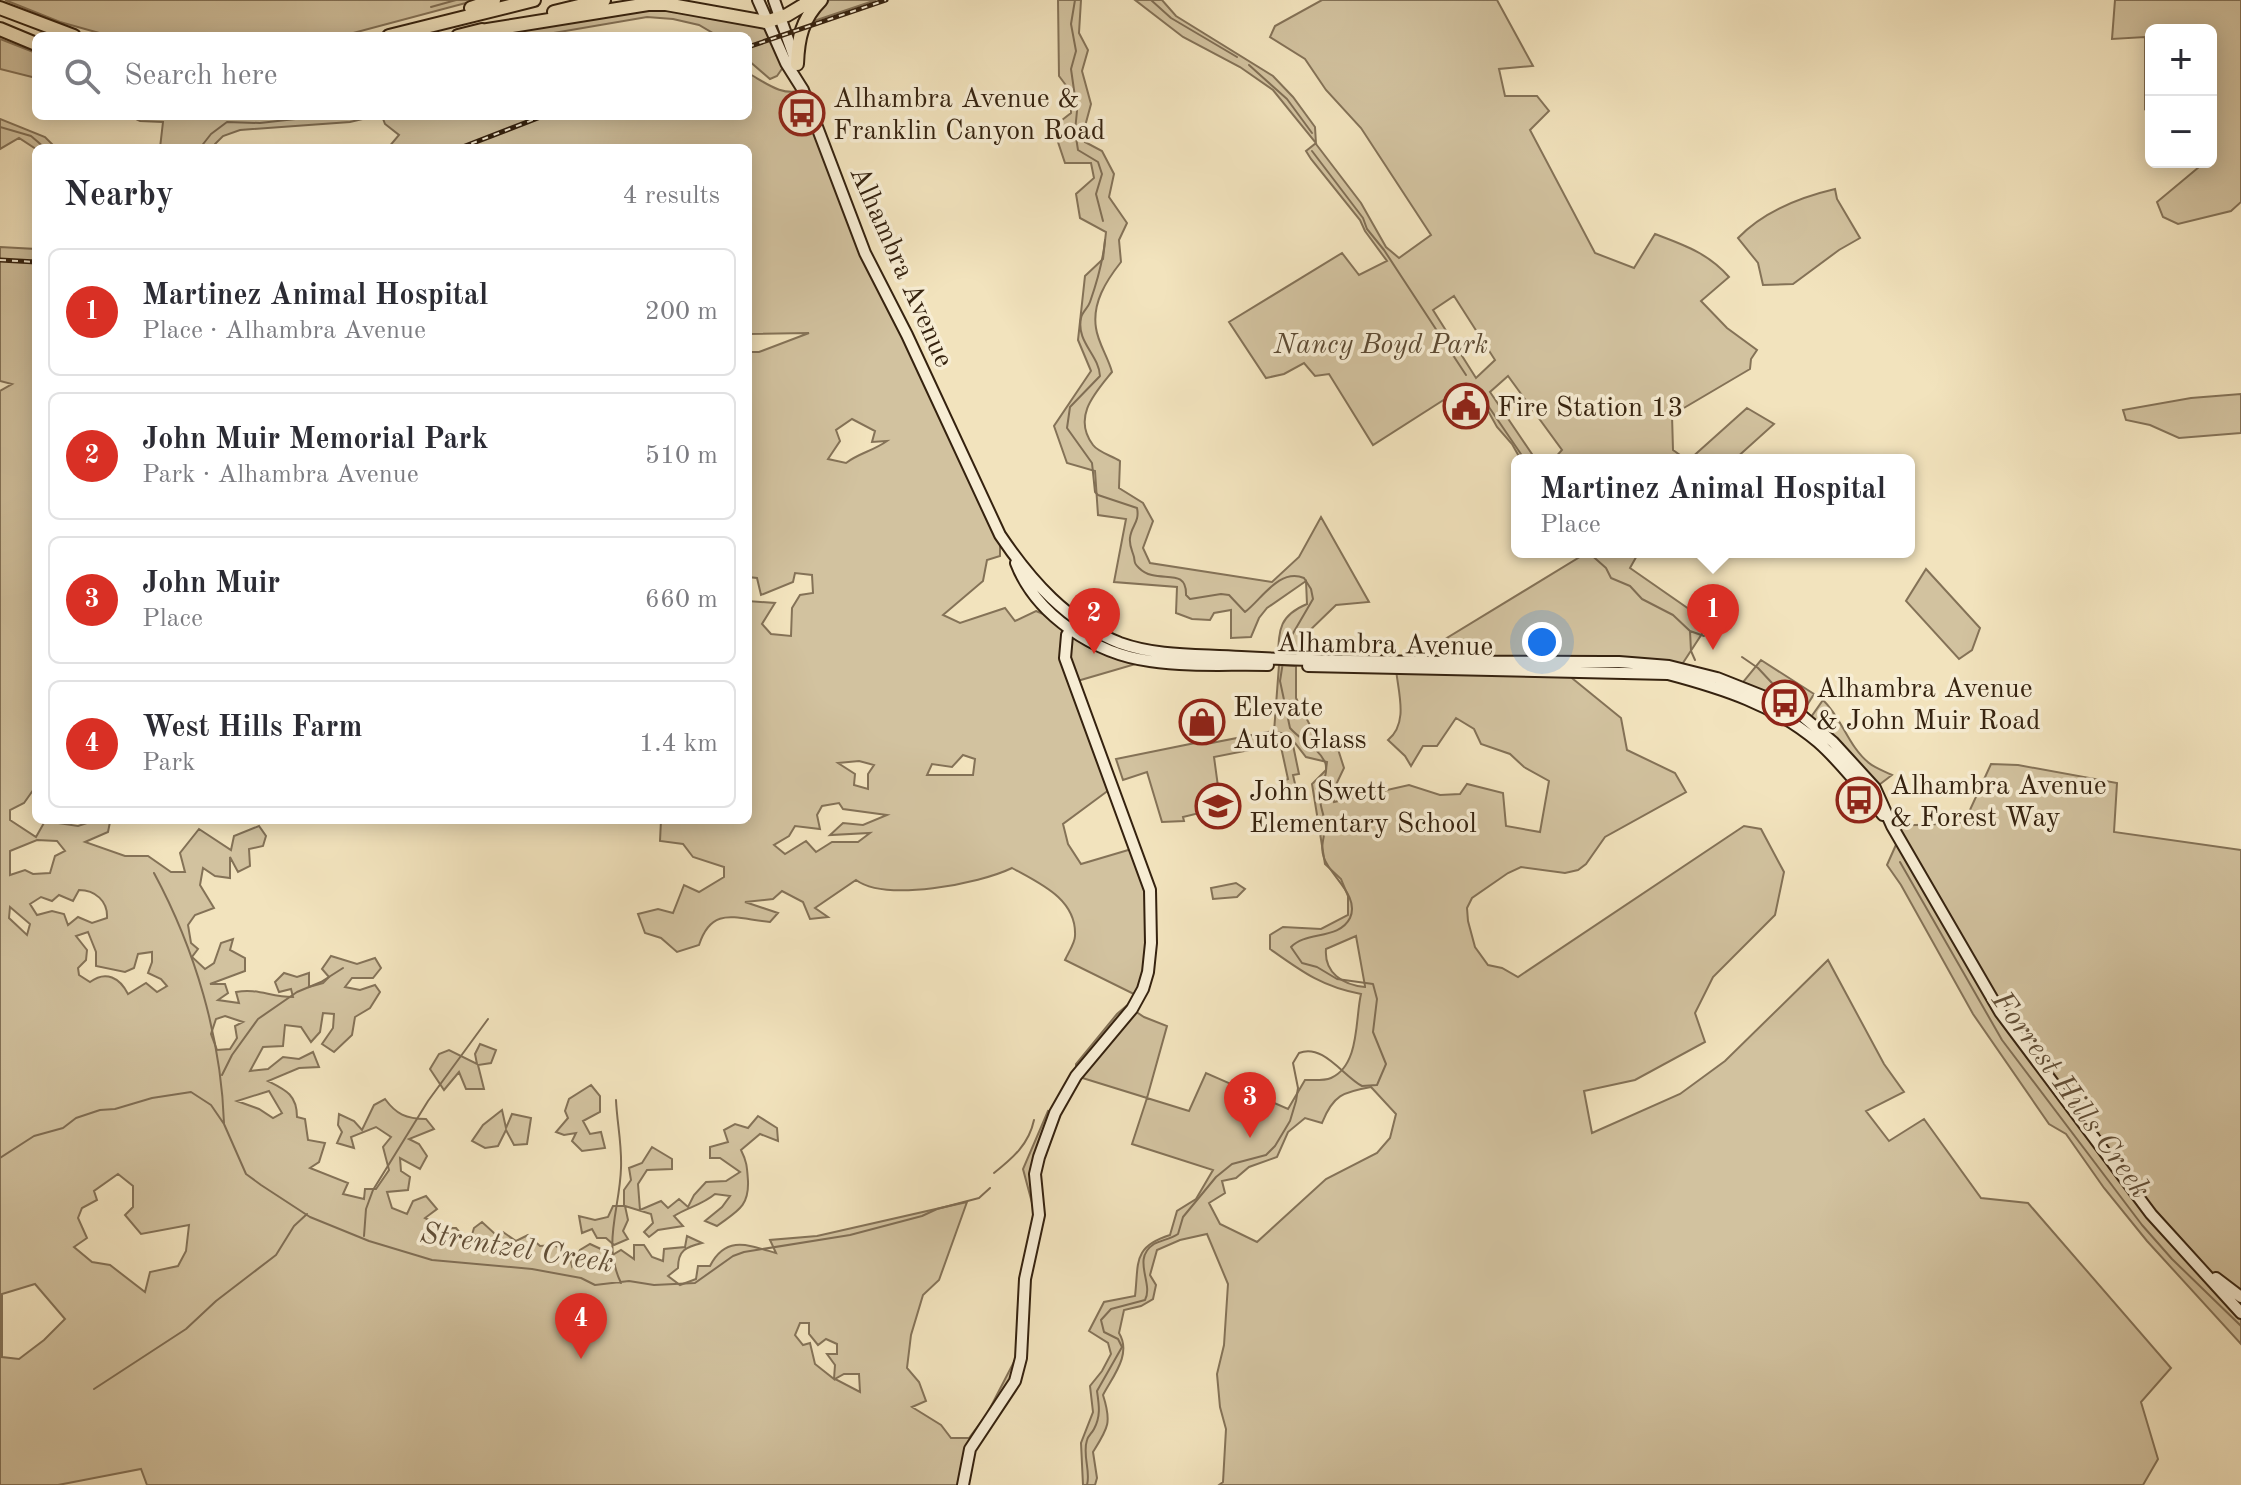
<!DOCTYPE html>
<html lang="en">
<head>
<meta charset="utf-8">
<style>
  :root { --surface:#fff; --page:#f7f7f7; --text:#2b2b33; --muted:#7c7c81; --line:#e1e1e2; --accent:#d93025 }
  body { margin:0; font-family:"Old Standard TT",serif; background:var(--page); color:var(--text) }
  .controls { position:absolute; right:24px; top:24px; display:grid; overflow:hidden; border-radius:12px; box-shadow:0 4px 20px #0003 }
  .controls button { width:72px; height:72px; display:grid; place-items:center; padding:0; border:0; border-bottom:2px solid var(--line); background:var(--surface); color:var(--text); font:40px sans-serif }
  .you { position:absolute; left:1542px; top:642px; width:28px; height:28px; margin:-20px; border:6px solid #fff; border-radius:50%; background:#1a73e8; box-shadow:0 0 0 12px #1a73e833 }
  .badge { display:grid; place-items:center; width:52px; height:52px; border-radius:50%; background:var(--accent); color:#fff; font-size:26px; font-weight:700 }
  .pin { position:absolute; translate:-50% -66px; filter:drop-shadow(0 2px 4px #0008) }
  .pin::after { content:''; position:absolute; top:42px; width:28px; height:24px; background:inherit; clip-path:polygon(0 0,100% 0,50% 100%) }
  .popup { position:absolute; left:1511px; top:454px; width:404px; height:104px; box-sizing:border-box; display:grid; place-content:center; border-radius:12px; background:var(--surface); filter:drop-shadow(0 2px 6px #0005); font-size:26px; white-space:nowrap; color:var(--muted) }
  .popup b { font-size:30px; color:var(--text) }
  .popup::after { content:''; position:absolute; left:50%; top:100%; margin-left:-16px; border:16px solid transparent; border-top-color:var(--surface) }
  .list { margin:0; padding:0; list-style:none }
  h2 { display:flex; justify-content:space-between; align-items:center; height:104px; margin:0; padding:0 32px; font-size:34px }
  h2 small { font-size:26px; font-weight:400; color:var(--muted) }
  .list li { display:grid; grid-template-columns:52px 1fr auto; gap:24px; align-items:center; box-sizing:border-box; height:128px; margin:0 16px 16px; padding:0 16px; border:2px solid var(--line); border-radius:12px }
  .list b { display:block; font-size:30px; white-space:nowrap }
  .list p { margin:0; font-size:26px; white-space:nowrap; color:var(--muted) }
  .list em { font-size:26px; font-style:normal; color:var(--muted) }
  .icon { flex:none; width:44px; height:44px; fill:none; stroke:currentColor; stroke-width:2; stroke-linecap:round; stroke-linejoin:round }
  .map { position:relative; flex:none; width:2241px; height:1485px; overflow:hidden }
  .search { position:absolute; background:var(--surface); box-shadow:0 4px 20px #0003; left:32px; top:32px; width:720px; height:88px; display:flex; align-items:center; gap:20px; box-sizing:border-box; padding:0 28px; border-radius:12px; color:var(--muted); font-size:30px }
  .panel { position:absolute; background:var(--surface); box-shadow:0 4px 20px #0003; left:32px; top:144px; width:720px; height:680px; border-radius:12px }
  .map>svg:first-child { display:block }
</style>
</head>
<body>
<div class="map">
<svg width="2241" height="1485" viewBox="0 0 2241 1485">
  <rect width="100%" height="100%" fill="#f2e3bd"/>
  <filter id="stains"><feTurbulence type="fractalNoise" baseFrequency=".0025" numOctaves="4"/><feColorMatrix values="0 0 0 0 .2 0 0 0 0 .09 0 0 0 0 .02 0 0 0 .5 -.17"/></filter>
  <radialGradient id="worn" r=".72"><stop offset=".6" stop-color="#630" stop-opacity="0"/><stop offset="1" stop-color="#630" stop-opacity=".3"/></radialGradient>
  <path fill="#d2c29f" stroke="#847257" stroke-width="2" fill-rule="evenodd" d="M5,0H477L342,36H110L60,22Z
    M829,0H876L811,22Z
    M1058,0H1081L1079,33L1088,50L1082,71L1091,104L1084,130L1085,142L1102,151L1114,174L1109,197L1127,223L1119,240L1121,262C1106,281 1092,303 1096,328C1098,343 1108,357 1112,372C1095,393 1072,417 1093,445C1098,452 1112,456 1120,461L1119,488L1143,503L1153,521L1143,548L1150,563L1272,582L1299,557L1321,517L1369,602L1336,605L1306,634L1297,659H1278C1279,631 1278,616 1307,604L1306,581L1267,608L1259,618L1251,637L1231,638V610L1214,613L1210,620L1192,619L1176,613L1177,587L1114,582L1126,519L1098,515L1095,471L1067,463L1054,426L1091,371L1078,340L1085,276L1103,259L1106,232L1080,218L1076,194L1094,178L1091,163H1065L1053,127L1071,113V92L1059,76Z
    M1135,0H1162L1176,16L1273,76L1293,97L1315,127L1316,144L1361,203L1386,247L1399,258L1431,235L1361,128L1326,90L1305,59L1270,37L1275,26L1322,0H1497L1533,66L1499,69L1505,96H1537L1549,111L1530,130L1595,253L1634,268L1655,234C1684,245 1708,253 1729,277L1701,301L1727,328L1757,350L1751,359L1750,369L1672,415L1673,450L1687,460H1553L1562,450L1508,376L1490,392L1536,460H1521L1512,444L1497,427L1487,409L1467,385L1373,445L1329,374L1315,376L1304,363L1284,374L1266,378L1229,322L1342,253L1359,275L1387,261L1365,231L1360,220L1311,159L1306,151L1316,143L1273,90L1240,67L1183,37ZM1454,296L1495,360L1476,378L1433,310Z
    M2115,0H2241V202L2231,211L2178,224L2163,217L2157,202L2205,162H2211V30H2151V107L2145,109V37L2112,39Z
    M648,4L766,22L786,63L777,76L770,79L748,60V36H718L699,25L673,19L647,17L536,36H496Z
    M0,39L36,53V78L0,69Z
    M748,73C766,83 782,97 803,90L864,253L907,335L1000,535V556L987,560L983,581L943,615L960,623L1005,608L1015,621L1036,611C1062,621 1084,638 1110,649C1121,654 1134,657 1146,661L1074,682L1113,787L1063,824L1068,844L1081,864L1135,848C1140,862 1147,876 1150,891C1158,928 1149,976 1132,1009L1144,1017L1167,1026L1147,1098L1189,1111L1206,1073L1288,1109L1305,1080C1313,1080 1324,1081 1331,1078C1360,1065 1355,1019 1361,994C1322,987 1301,971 1270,949V935L1283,927L1321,929L1348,915V896L1341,879L1325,864L1312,784L1326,770L1327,762L1306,757L1288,734L1274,732L1279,665L1296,666V698L1316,737L1337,746L1344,768L1332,793L1334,802L1409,785L1440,795L1460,794L1467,784L1503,793L1506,826L1540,832L1549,781L1524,767L1510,754L1481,744L1474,729L1456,718L1437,746H1423L1411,766L1405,756L1388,740C1409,723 1398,692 1396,669L1562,670L1621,718L1627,750L1675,773L1686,792L1605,837L1586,864L1578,870L1565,873L1521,867L1508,873L1472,898L1467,908L1468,921L1475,947L1488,965L1502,968L1518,977L1744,826L1761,829L1784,872L1775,915L1713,977L1695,1013L1705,1042L1635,1080L1584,1091L1592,1133L1680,1094L1725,1061L1828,960L1884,1064L1904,1092L1866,1111L1889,1141L1924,1119L1981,1198L2028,1203L2171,1368L2141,1402L2158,1459L2143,1485H1219L1223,1482L1226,1429L1220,1407L1217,1374L1224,1345L1228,1284L1207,1234L1180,1240L1157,1250L1150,1275L1156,1285L1153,1299L1141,1306L1124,1310L1119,1333C1132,1354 1113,1376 1103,1395C1112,1423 1108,1428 1093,1452L1097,1478L1095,1485H1083L1081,1443L1093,1412L1090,1386L1102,1371L1111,1354L1108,1343L1089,1331L1104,1302L1135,1296C1139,1263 1132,1247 1170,1235L1177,1211L1196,1199L1213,1170L1132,1144L1147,1098L1076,1076V1064L1117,1014L1138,996L1065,960C1068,953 1075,943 1075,936C1077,899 1039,883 1012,868C979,884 886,902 856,880L815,908L828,917L810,919L803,902L782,891L773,899L745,902L778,913L770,922C736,919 712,905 699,945L677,952L661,938L645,933L638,914L658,909L673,913L684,885L699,892L724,877V867L693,857L683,844L660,841L661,820H748V601L775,603L762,624L771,634L791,636L792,608L800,595L813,593L812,575L795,573L793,582L761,595L757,578L748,577V352H759L809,333L748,334V148H388L399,135L385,124L382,116H748ZM852,419L875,431L872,442L887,441C873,451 859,453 846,463L828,459L840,441L836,430ZM963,755L975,759L973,775H927L932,764L952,767ZM859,761L874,765L868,774V789L854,785L855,774L838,763ZM839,803L843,809L887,815L863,825L843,823L830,835L870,833L858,842H832L816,852L806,841L785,854L774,845L789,836L795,826L820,829L817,815L822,806ZM1356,936L1365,986V987C1343,985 1324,973 1326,949ZM1371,1087L1396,1114L1390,1138L1377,1153L1326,1179L1257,1242L1220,1224L1209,1203L1225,1193L1222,1181L1236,1178L1249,1167L1277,1157L1288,1132L1305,1118L1322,1123C1333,1095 1343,1092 1371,1087Z
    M130,116H375L350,122L240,130L223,136L215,144L216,148H160L163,122L140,121Z
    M0,119L45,137L56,148L36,149L19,138L0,149Z
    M1835,189L1837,199L1860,238L1839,250L1793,284L1763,285L1758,263L1738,238C1763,212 1801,197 1835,189Z
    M0,247L36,249V786L24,803L10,810V820L36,837L45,821L78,826L96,820H116L110,822L108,832L85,842L125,856H148L171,872H185L180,853L199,829L231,850L234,836L259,826L266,836L263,846L249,849L250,866L238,872L230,857V878L215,876L203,868L200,885L214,908L195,915L188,925L191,943L198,949L192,957L205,969L214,963L221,943L233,939L230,950L245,958V971L210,984H225L228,993L218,1000L239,1003L236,992C258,988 270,997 293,997L291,989L279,992L275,982L284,973L297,977L309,973V987L323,983L329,977L322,969L331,956L357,964L375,958L381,968L373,978H352L345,987L360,990L375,985L380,992L370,1008L355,1017L352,1035L334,1052L322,1044L333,1028L334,1014L323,1013L320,1032L311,1042L301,1027L285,1025L283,1046L263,1047L250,1071L268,1069L283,1057L299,1059L313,1052L319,1067L299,1068L268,1081C286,1090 297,1095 297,1117L305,1119L308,1140L325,1143L319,1162L310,1168L348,1183L343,1194L364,1199L365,1189H376L389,1170L383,1147L391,1137L376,1127L351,1137L354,1148L337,1143L342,1132L338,1125L339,1114L354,1121L362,1130L374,1105L385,1099C396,1114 406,1119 426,1119L434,1129L409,1139L419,1144L427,1156L420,1169L400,1158L401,1171L410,1177L408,1190L387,1192L392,1208L407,1214L413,1201L426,1196L437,1209L425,1218L444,1228H456L462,1235L470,1241L474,1228L482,1222L495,1234L503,1232L516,1241L528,1235L540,1246L554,1245L569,1254L572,1266L580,1250L590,1244L603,1250L604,1260L621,1250L634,1259V1245H644L652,1257L663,1261L664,1249L685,1247L687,1236L702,1243C686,1247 678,1250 678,1268L668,1276L680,1285L696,1279L698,1266H710C726,1235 748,1245 776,1253L770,1240L817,1236L967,1202L939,1280L923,1295L911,1335L907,1368L919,1382L926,1401L912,1407L941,1425L951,1438H969L987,1414L1016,1358L1018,1305L1035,1214L1023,1169L1048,1111L1055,1113L1035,1174L1039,1215L1025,1279L1021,1358L1015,1381L970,1449L963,1485H147L141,1469L58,1485H0V391L12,384L0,381ZM37,840L57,841L65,851L55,856L50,873L33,874L25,870L10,875V851ZM79,890C95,890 108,901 107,918L92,923L78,917L68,925L64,914L52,911L37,915L30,904L41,897L52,901L59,895L73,901ZM10,907L30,924L27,935L9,918ZM88,932L96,952V966L125,972L134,968L138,954L152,952V962L148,973L161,979L167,986L157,992L146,983L128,994C120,978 106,970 90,982L79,975L78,968L86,960L87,950L76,936ZM225,1016L243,1022L235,1026L237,1038L230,1049L217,1050L211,1034L216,1019ZM269,1091L282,1113L273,1118L259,1109L237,1101ZM118,1174L133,1186V1207L125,1215L141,1234L189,1225L186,1251L178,1266L150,1272L145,1292L110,1265L92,1262L74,1247L87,1238L78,1218L82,1208L97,1200L94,1191ZM35,1284L65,1319L44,1340L19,1359L2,1357V1294ZM800,1323H809V1334L818,1345L826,1339L837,1344V1354H827L835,1365L834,1379L815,1364L810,1343L803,1345L795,1335ZM844,1374H859L860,1392L835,1379Z
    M2241,394V433L2179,438L2150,425L2126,420L2123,410L2191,398Z
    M1747,408L1774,424L1734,460H1689Z
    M1588,552H1639L1630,568L1709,623L1679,669L1409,661Z
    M1926,569L1980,628L1972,650L1959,659L1906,601Z
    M1761,660L1814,694L1801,715L1739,687Z
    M1823,700C1842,718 1848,746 1869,763C1875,768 1884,771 1892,775L1875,788L1809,720Z
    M1268,732L1270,746L1214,757L1220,801L1216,809L1183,817L1184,821L1162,822L1147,772L1123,780L1116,759L1210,740L1211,743Z
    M1293,745L1299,774L1293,775L1298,797L1286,799L1282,781L1288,779L1281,747Z
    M1991,764L2018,765L2117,783L2114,832L2241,850V1297L2205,1270L2241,1313V1344L2147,1241L2104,1188L2066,1134L2049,1124L1973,1014L1901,885L1887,865L1899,838L1892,826L1964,823Z
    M1236,883L1245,889L1237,897L1213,899L1211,888Z
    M480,1044L496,1050L491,1063L478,1065L484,1089H466L459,1072L444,1090L430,1069L439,1054L449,1050L477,1064L475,1054Z
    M591,1085L600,1096V1112L583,1121L590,1134L601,1132L605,1148L582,1151L572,1141L576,1133L564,1135L556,1132L568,1118L565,1111L569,1099Z
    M502,1110L506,1128L512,1114L531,1118L527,1144L514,1145L506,1130L498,1146L485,1148L472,1141L483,1125Z
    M758,1116L777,1128L778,1141L760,1134L741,1150C747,1162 747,1167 748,1181C749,1207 737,1211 717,1226L705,1221L722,1207L730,1196L715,1194C702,1205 688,1207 674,1216L683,1226L658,1230L649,1237L644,1232L653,1223L651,1214L625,1206L628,1220L623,1231L628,1239L614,1245L606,1238H597L592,1229L582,1233L579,1216L595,1220L608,1217L613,1206H624V1190L631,1180L629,1168L642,1163L652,1147L672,1159V1169L647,1170L638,1184L640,1210L661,1201L668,1208L679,1199L688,1207L694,1195L706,1182L726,1181L740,1172L720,1158H710V1147L728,1142L724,1130L735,1124L748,1128Z"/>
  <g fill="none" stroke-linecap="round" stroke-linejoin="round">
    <path stroke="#806e54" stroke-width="2" d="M1075,0L1071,24L1076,51L1071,69L1077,111L1075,131L1078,150L1098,162L1102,174L1096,194L1103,221
      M1151,0L1171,18L1237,57
      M431,7L456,0
      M1249,65L1287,99L1312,133
      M0,127L31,136L45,148
      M200,148L211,134L227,122L260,123L322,116
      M1312,151L1363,218L1367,229L1384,250L1466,375
      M1105,240C1103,261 1097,282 1090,302C1088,308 1082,312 1081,318C1076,342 1099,355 1100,376L1070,407L1067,428L1092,463L1095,492L1098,495L1137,508C1140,522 1131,526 1130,538C1129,545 1132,550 1134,557C1135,563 1134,563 1139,568C1157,586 1187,565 1186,595L1190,599L1221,594L1229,595L1245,612C1262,599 1279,568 1304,578L1311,589L1313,599L1292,635L1285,656
      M1476,388L1525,460
      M1588,552L1606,568L1611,578L1630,586L1642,599L1673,615L1690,631L1704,636
      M1690,631L1691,651L1695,660
      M1742,657L1758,668L1772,683L1801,700
      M1822,714L1832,724
      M1900,862L2002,1040L2142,1225L2172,1259L2241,1326
      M154,873C195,949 221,1037 224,1123
      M222,1075L232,1055L258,1019L297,992L321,982L343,968
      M616,1100C617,1123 622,1144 621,1168C620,1208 602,1244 621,1283
      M0,1158L34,1136L63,1128L76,1118L100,1110L115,1109L152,1098L191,1092L211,1105L224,1124L246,1174L261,1185L310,1217L369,1241L432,1260L532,1269L581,1278L595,1285L629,1281L654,1285L695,1283L733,1256L744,1252L850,1235L922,1216L937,1209L979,1198L990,1188
      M994,1173C1013,1158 1029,1144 1034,1120
      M364,1236L366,1209L373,1190L428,1101L488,1019
      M94,1389L186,1329L216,1301L276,1255L294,1226L307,1214
      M1087,1485C1091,1471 1082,1455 1087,1440C1088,1436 1092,1433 1094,1429C1101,1416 1099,1405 1097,1391L1122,1347L1118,1339L1104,1332L1101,1320L1111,1309L1145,1300C1154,1283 1131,1259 1154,1244C1161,1240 1171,1239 1178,1234L1183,1217L1216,1177L1232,1164L1266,1155L1275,1146L1290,1121L1296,1101L1298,1088L1293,1063L1299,1053C1323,1043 1343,1076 1362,1086L1377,1085L1386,1064L1373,1032L1377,999L1373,984L1337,979L1317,967L1302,963L1291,947C1306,931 1339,940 1350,918C1360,896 1331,877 1324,858C1320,847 1324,839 1325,828C1326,818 1320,809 1320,798C1321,787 1329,772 1325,762C1317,746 1300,740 1290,728L1280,681L1283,662"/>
    <g stroke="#35220f" stroke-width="14">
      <path id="secondary" d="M758,0L786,63L803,90L865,253L907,335L1000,535C1031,581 1067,622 1120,643C1159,657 1200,654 1241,657C1366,664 1493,661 1619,662L1669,666L1717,678L1770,699L1801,715L1833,742L1875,788L1892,826L2000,1012L2151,1214L2241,1313
        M774,0L796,62
        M1016,563C1036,615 1095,654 1150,661C1189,667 1229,664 1268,665
        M1308,666L1668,674C1721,688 1775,705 1818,742C1842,763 1862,790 1883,815
        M2216,1278L2241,1297
        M963,1485L970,1449L1015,1381L1021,1358L1025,1279L1039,1215L1035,1174L1039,1157L1055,1113L1076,1076L1132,1009L1143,989L1148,972L1151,943L1150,890L1065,658L1067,635L1073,626"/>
    </g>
    <g stroke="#35220f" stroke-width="16">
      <path id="highway" d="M0,8L74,36
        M471,8L494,0
        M554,12L604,0
        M0,29L36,44
        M475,32L648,4H666L766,22L787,15L812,0
        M389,36L534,0
        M458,36L482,30
        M797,64C798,38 802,19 821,0"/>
    </g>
    <use href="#secondary" stroke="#f7edd4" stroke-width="10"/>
    <use href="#highway" stroke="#f2e3bd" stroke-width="12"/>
    <g stroke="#35220f" stroke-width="5">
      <path id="rail" d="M748,47L886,0
        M460,148L543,116
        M0,260L36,262"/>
    </g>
    <use href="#rail" stroke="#f7edd4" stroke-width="2" stroke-dasharray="6" stroke-linecap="butt"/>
  </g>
  <defs>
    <g id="bus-ring" transform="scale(2.3)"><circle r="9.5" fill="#f7edd4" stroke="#8f2418" stroke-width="1.5"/><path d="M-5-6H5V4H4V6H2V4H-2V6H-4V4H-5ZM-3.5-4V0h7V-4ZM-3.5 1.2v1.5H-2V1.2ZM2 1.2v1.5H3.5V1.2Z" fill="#8f2418"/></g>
    <g id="civic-ring" transform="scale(2.3)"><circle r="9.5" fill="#f7edd4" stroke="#8f2418" stroke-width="1.5"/><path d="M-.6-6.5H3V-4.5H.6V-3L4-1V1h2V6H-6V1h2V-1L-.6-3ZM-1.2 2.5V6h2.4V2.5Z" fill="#8f2418"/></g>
    <g id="shop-ring" transform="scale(2.3)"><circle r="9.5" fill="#f7edd4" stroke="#8f2418" stroke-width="1.5"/><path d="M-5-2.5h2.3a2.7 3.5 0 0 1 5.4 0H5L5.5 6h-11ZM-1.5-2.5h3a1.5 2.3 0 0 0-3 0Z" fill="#8f2418"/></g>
    <g id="school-ring" transform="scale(2.3)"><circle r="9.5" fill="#f7edd4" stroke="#8f2418" stroke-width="1.5"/><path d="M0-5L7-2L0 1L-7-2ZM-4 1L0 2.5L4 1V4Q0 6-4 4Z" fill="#8f2418"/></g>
  </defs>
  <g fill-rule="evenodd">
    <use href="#bus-ring" x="802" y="113"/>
    <use href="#civic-ring" x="1466" y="406"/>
    <use href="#bus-ring" x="1785" y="703"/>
    <use href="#shop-ring" x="1202" y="722"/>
    <use href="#bus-ring" x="1859" y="800"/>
    <use href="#school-ring" x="1218" y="806"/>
  </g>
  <g text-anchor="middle" stroke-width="7" stroke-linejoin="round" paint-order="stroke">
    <g font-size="28" fill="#35220f" stroke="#f7edd4" text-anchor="start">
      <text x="833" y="107">Alhambra Avenue &amp;<tspan x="833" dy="32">Franklin Canyon Road</tspan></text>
      <text x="1497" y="416">Fire Station 13</text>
      <text x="1816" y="697">Alhambra Avenue<tspan x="1816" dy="32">&amp; John Muir Road</tspan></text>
      <text x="1233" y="716">Elevate<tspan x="1233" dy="32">Auto Glass</tspan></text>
      <text x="1890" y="794">Alhambra Avenue<tspan x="1890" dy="32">&amp; Forest Way</tspan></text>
      <text x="1249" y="800">John Swett<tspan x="1249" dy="32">Elementary School</tspan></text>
    </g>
    <g font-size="28" fill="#35220f" stroke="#f7edd4">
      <text transform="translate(903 266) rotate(66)" y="10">Alhambra Avenue</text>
      <text transform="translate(1385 643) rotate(1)" y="10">Alhambra Avenue</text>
    </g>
    <g font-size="28" font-style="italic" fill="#5c4a33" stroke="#f7edd4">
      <text x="1381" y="353">Nancy Boyd Park</text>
    </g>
    <g font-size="30" font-style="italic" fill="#614e37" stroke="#f7edd4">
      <text transform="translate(2072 1094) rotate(54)" y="10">Forrest Hills Creek</text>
      <text transform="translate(517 1247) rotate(9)" y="10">Strentzel Creek</text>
    </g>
  </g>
  <rect width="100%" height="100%" filter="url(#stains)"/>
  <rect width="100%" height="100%" fill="url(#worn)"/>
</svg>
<div class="controls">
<button>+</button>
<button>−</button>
</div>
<div class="you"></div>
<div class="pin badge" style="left:1713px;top:650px">1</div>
<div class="popup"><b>Martinez Animal Hospital</b>Place</div>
<div class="pin badge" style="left:1094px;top:654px">2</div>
<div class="pin badge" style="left:1250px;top:1138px">3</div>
<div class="pin badge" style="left:581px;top:1359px">4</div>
<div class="search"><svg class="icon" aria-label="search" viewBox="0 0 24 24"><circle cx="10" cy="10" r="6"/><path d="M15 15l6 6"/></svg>Search here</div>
<section class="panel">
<h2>Nearby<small>4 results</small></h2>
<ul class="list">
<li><span class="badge">1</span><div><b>Martinez Animal Hospital</b><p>Place · Alhambra Avenue</p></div><em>200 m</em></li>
<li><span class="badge">2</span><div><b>John Muir Memorial Park</b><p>Park · Alhambra Avenue</p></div><em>510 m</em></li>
<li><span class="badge">3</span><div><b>John Muir</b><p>Place</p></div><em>660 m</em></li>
<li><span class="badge">4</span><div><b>West Hills Farm</b><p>Park</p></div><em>1.4 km</em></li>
</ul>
</section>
</div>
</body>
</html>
